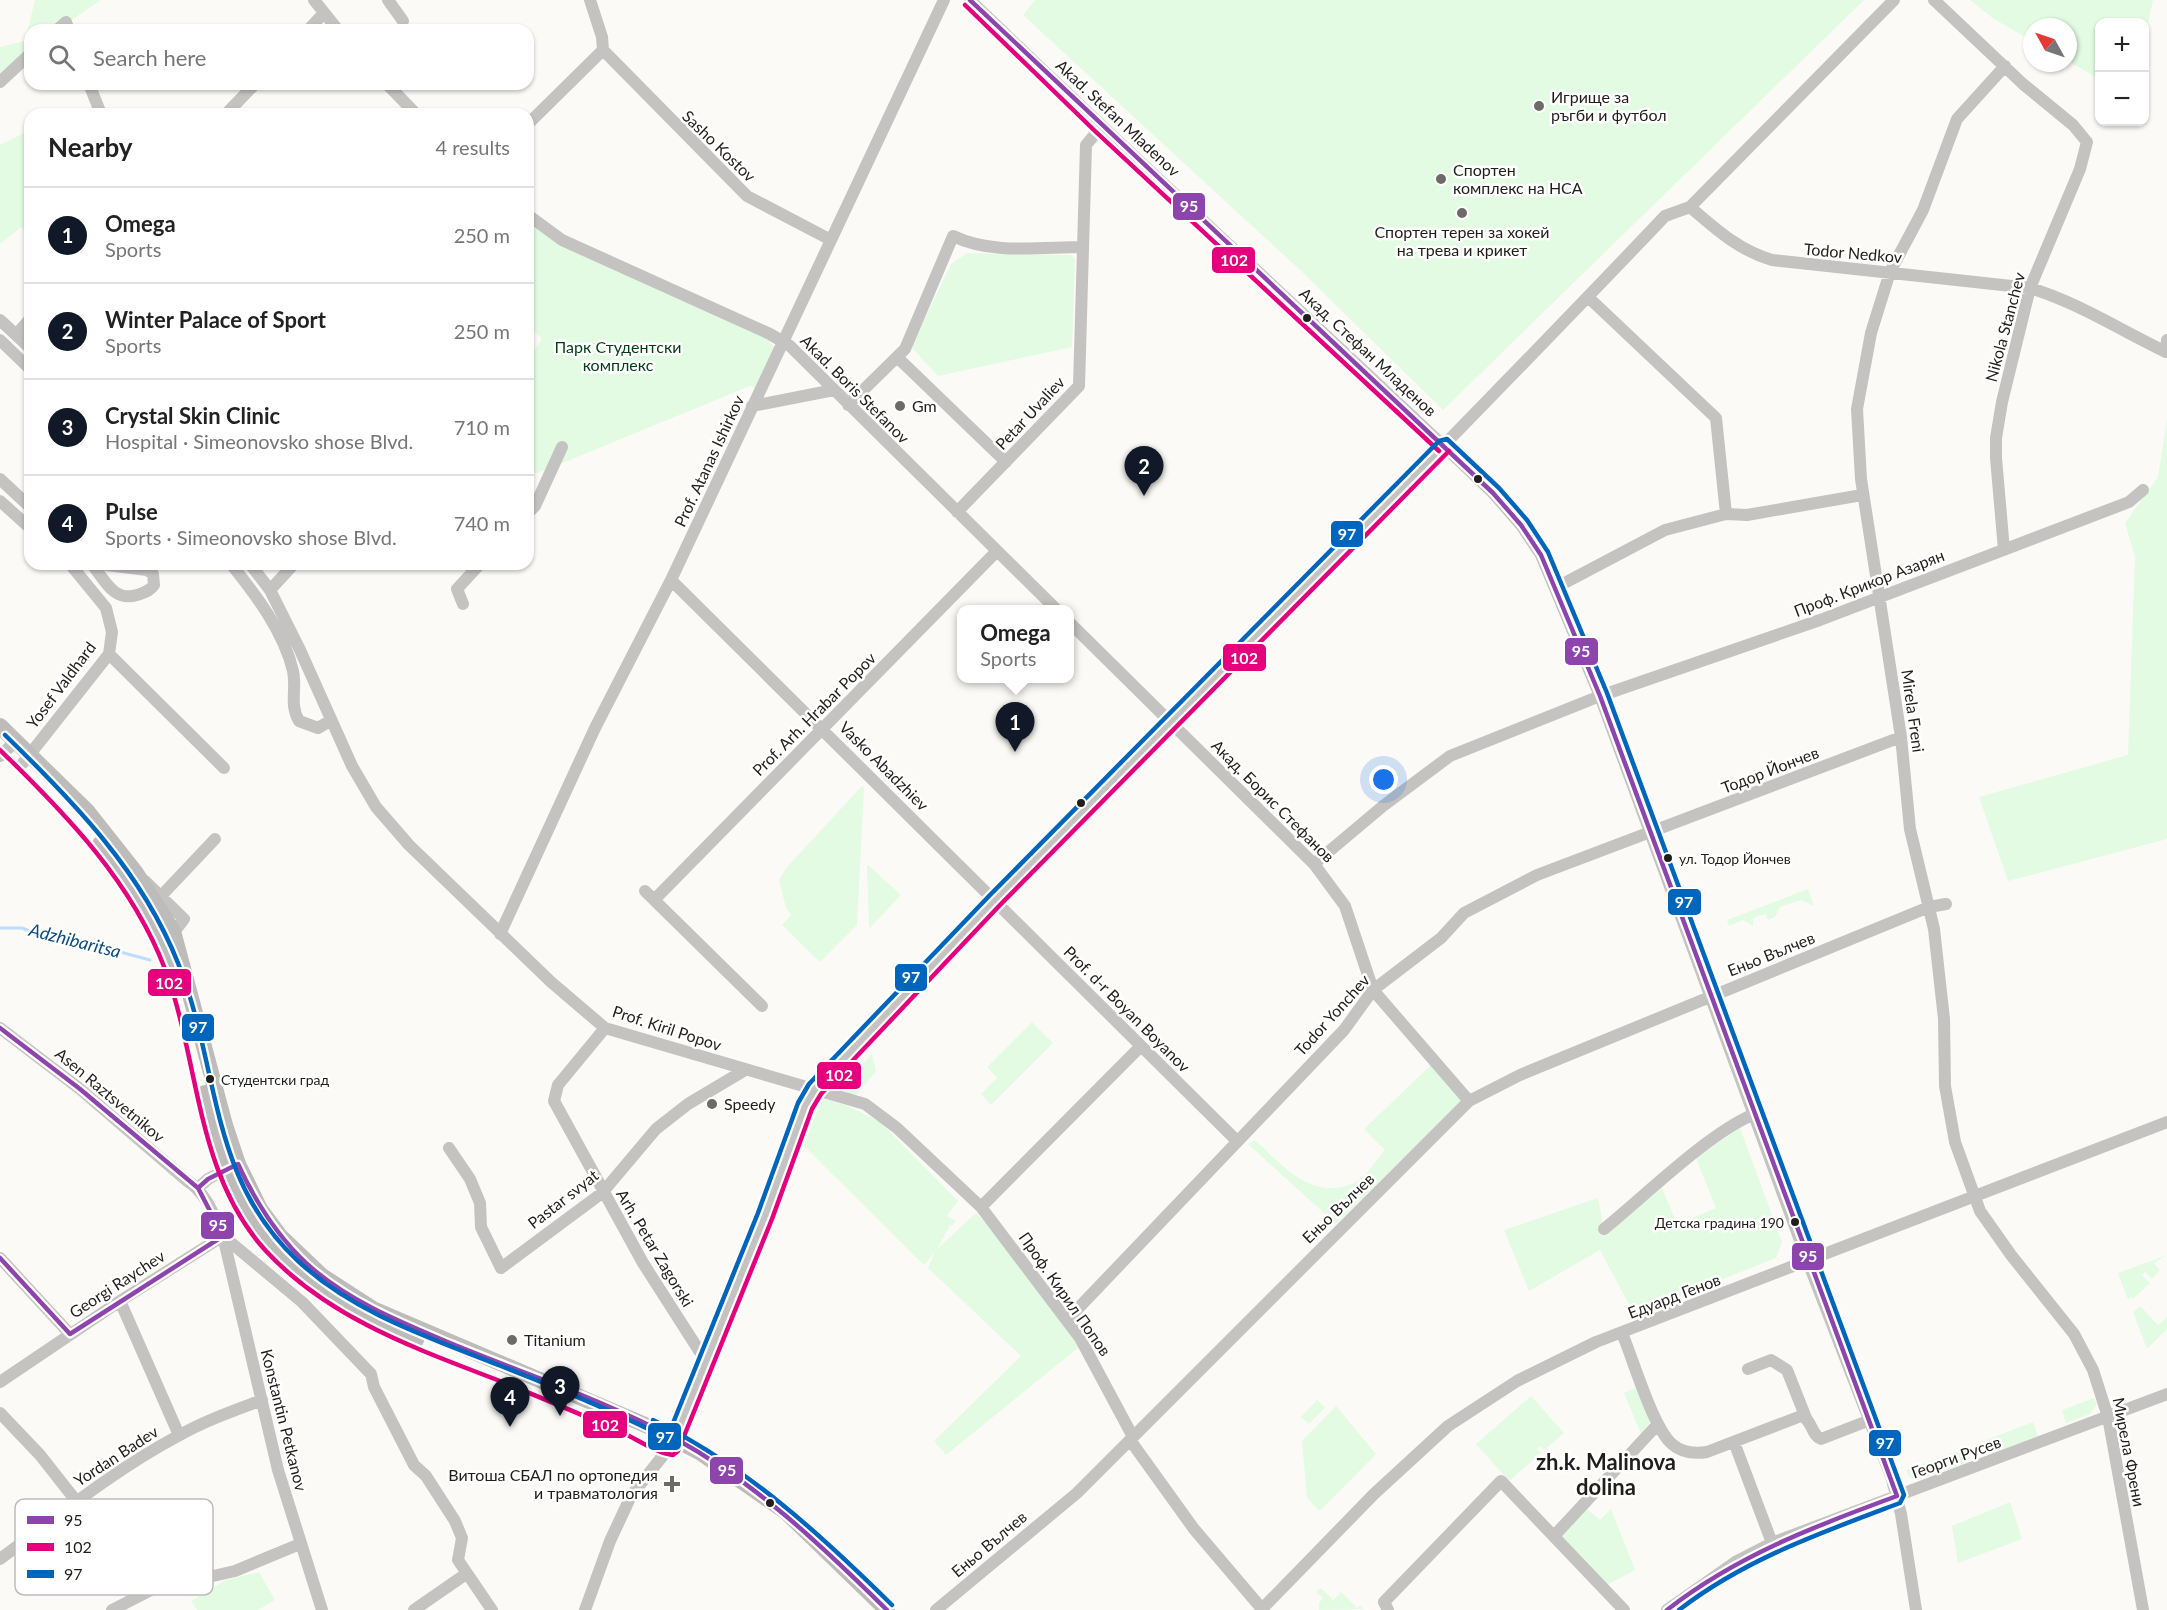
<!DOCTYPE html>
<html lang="en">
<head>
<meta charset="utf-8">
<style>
  :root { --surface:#fff; --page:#f2f2f2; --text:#222; --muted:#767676; --line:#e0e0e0; --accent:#111827 }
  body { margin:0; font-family:Lato,sans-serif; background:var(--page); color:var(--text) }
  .controls { position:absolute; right:18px; top:18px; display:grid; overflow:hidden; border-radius:12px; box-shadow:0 2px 4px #0004 }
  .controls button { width:54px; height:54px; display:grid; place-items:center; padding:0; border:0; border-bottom:2px solid var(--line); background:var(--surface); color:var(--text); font:30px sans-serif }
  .compass { position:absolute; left:2023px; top:18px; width:54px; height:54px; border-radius:50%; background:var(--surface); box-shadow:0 2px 4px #0004; rotate:310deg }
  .you { position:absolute; left:1384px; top:780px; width:21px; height:21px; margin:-15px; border:4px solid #fff; border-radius:50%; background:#1a73e8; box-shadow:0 0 0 9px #1a73e833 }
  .badge { display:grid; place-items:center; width:39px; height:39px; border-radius:50%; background:var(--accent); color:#fff; font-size:20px; font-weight:700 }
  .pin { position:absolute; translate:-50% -50px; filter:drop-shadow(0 2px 3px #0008) }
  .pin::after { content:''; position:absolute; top:32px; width:21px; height:18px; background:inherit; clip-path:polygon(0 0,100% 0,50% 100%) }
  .popup { position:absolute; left:957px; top:605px; width:117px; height:78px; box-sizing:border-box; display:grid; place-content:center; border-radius:12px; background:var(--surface); filter:drop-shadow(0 2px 4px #0005); font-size:20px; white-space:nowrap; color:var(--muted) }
  .popup b { font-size:22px; color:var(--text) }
  .popup::after { content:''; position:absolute; left:50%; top:100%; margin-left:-12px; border:12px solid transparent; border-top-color:var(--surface) }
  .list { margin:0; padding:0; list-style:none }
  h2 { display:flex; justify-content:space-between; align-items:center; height:78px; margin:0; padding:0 24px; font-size:26px }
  h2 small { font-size:20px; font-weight:400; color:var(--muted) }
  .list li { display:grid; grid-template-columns:39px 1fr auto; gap:18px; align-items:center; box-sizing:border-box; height:96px; padding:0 24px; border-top:2px solid var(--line) }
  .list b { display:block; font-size:22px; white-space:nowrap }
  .list p { margin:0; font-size:20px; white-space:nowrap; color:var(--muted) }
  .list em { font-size:20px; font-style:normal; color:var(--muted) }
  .icon { flex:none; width:33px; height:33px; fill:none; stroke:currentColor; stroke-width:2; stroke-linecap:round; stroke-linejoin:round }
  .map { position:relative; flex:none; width:2167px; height:1610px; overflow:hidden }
  .search { position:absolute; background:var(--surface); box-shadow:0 2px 4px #0004; left:24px; top:24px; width:510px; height:66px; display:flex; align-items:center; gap:15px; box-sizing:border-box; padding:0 21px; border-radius:18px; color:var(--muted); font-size:22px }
  .panel { position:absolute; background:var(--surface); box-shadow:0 2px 4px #0004; left:24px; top:108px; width:510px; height:462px; border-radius:18px }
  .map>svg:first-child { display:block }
</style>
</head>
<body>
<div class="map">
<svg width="2167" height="1610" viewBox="0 0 2167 1610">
  <rect width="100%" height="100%" fill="#fcfaf6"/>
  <path fill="#e2fbe2" d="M35,0H101L57,30H30V54L0,82V47L25,41Z
    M1035,0H1864L1443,410L1299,269L1023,15Z
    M1970,0H2153L2145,37L2144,22H2100L2099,79L2068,61V27H2032V41L1994,19Z
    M30,130V236L21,227L0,244V145Z
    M528,221L768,339L775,349L761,389L750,386L538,473H528V409L531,406L528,399V360L542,339L528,326Z
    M967,253L1071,255L1075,260L1072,347L938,376L911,347L951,264Z
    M2167,420V839L2008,881L1979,797L2128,755L2135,557L2125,523L2158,477Z
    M862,786L864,788L857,925L820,962L782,925L791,915L786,908L779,880L787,867Z
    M867,864L901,895L869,929Z
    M1808,889L1814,906L1801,900L1780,907L1775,917L1768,920L1766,914L1753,918V926L1743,920L1729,926L1727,920Z
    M1032,1022L1053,1043L991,1105L981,1094L997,1078L987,1067Z
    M872,1054L876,1071L857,1095L847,1093L839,1086L857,1064L860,1066Z
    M1432,1064L1462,1100L1336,1224L1248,1144L1255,1140C1283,1166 1313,1203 1356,1182C1367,1176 1376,1160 1385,1150L1364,1129Z
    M823,1098L848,1106L880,1122L958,1201L947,1216L956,1221L953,1225H950L937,1249L976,1213L1078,1320L1079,1347L946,1455L934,1441L1021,1356L928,1268L935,1252L924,1265L803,1145Z
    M1740,1128L1782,1242L1776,1258L1634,1314L1600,1250L1529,1291L1504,1230L1598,1198L1604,1229L1613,1227L1662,1188L1677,1224L1716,1208L1696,1158Z
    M2167,1255L2154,1263L2160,1270L2152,1279L2145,1272L2142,1275L2150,1283L2133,1299L2131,1297L2128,1300L2118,1273Z
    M2140,1306L2158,1325L2167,1317V1329L2147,1349L2133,1312Z
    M1639,1386C1648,1407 1659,1417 1641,1434L1624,1393Z
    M1531,1396L1564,1433L1544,1450L1540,1446L1537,1449L1541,1453L1509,1481L1476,1444Z
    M2094,1398L2097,1404L2090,1414L2066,1423L2062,1410Z
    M1317,1400L1325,1408L1309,1424L1301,1417Z
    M1336,1406L1376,1454L1320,1511L1307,1498L1302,1441Z
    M2033,1422L2038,1436L1991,1454L1986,1440Z
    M1960,1450L1964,1464L1917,1480L1909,1476L1906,1470Z
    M2010,1502L2022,1539L1958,1563L1952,1526Z
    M1586,1508L1600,1520L1611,1509L1635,1570L1607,1585L1560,1536Z
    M259,1572L275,1600L258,1610H197L191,1601L226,1580Z
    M1321,1588L1333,1600L1341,1592L1357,1608L1360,1605L1364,1609L1319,1610V1603L1323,1598L1316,1592Z"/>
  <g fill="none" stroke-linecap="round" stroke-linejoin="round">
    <path stroke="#bedcfc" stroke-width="3" d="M0,928H22L50,939L83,942L150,960"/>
    <path stroke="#c5c3c1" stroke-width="12" d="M314,0L338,30
      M388,0L403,21
      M970,0C1142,167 1320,327 1493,493L1521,525L1541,555L1600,696L1808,1262L1891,1476L1901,1514L1916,1610
      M1934,0L2023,84L2073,125L2087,142L2080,169L2030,288L2002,402L1996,438V458L2004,550
      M57,30L66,22L69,30
      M308,30L323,14
      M603,50L747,196L831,240
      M2005,66L1957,119L1923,210L1890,272L1871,333L1857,409L1861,479L1901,737L1910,829L1934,929L1944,1019L1945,1086L1955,1142L1980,1211L2011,1255L2074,1334L2093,1370L2108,1417L2143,1610
      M0,82L30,54
      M89,84L101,114
      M387,84L416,114
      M226,114L255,84
      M528,124L603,50L602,37L590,0
      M1690,207C1716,229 1738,250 1772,260L2030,288C2079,303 2120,330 2166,352L2167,340
      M528,215L562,240L770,334L790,346L1057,610
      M1588,297L1716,418L1726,514
      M0,320L30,348
      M16,335L30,319
      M0,340L30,369
      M898,358L1006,462
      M848,405L905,349L953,236C992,255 1041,247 1083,247
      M752,406L834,390
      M0,479L30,507
      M0,501L30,528
      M957,512L1079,386L1086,145L1101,127
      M528,513L535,506L562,447
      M92,564C105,581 114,602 137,595C145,592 150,591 154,585L153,574L147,570L107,565
      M231,564C256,595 284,632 293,671C297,689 289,704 299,721L318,728L330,721
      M250,564L270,590L300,650L352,766L376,807L409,845L551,982L605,1028L865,1104L897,1128L981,1207L1080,1338L1133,1437
      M671,580L1236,1140
      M1555,588L1665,530L1726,514L1747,515L1862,495
      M270,590L294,564
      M463,604L457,589L480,564
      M1069,622L1314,864L1345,906L1373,990L1469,1101
      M109,654L224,768
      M0,756L16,741
      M23,763L109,654L112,632L106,608L70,564
      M1314,864L1383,806L1450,756L1600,696L1820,620L2129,502L2143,490
      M145,881L184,919L178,927L166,933
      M645,891L762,1006
      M162,895L215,839
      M654,900L997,551
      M500,934L595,728L671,580L944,0
      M0,1028L80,1089L186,1180C206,1192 214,1215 223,1236L278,1470L322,1610
      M605,1028L558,1085L554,1101L643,1263L707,1363
      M449,1148L470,1179L480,1203L481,1227L501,1268L602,1193L656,1129L688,1104L745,1070
      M198,1188L208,1179L233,1166
      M981,1207L1141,1046
      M1604,1229C1646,1195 1706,1135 1754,1114
      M223,1236L302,1302L371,1374L374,1387L414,1465L426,1476L455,1521L462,1538L458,1560L492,1610
      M0,1258L70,1334
      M120,1301L179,1435
      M1067,1320L1344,1030L1373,990L1441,938L1464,913L1537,875L1901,737
      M1622,1333C1633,1359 1653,1428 1672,1444C1682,1453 1694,1454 1707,1452L1801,1416C1812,1419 1811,1435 1821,1439L1870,1420
      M1748,1369L1771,1360L1787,1370L1806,1418
      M0,1382L120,1301L223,1236
      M0,1413L40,1455L77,1502L126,1551L151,1590
      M1130,1440L1194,1529L1262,1609
      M1734,1442L1772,1543
      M1554,1536L1658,1424
      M0,1559C58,1516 114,1470 178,1436C204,1421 233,1411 262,1400
      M112,1610L151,1590L235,1571L300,1544
      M414,1610L466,1574
      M585,1610L610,1541L631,1496L676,1439L765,1216L805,1106L815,1089C1095,796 1385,511 1665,216L1690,207L1894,0
      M936,1610L1077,1493L1469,1101L1520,1075L1929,907L1946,904
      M1261,1610L1374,1494L1448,1426L1517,1381L1596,1342L2167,1122
      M1388,1610L1384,1602L1501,1481L1624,1610
      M1667,1610L1737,1561L1772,1543L2167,1394"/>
    <path stroke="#bebcba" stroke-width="16" d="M0,726L87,811L136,873L173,931L225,1125L238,1164L260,1209L280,1236L322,1276L373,1309L657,1430L701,1453L786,1512L887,1610
      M100,844L159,935L178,983
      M205,1093C209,1110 212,1129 217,1146C245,1243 326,1304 416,1340"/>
    <g stroke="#fff" stroke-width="9">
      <path id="bus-1" d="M970,0L1493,493L1521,525L1541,555L1600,696L1897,1496
        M0,1028L80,1089L198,1188L223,1236L70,1334L0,1258
        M198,1188L208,1179L238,1164C255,1201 277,1236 307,1264C348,1301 400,1322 450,1343C525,1374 604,1400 676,1439C756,1483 822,1546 887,1610
        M1667,1610C1736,1556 1815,1526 1897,1496"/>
    </g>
    <g stroke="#fff" stroke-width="9">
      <path id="bus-2" d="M965,5L1096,132L1439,451
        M0,750C66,814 132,882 165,969C200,1062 195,1174 266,1251C330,1320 420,1350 505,1383C544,1399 583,1415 621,1432C637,1439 656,1453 673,1455L678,1451L772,1219L812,1109L821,1094L1000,905L1449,451"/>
    </g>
    <g stroke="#fff" stroke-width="9">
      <path id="bus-3" d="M5,735C74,802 142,872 178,963C220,1067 208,1177 297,1260C353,1313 431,1338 501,1366C558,1388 613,1411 667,1438L758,1213L798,1103L809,1084L990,895L1439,441L1447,439L1499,488L1527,520L1548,552L1607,693L1904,1495L1900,1503C1823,1532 1745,1559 1679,1610
        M653,1420C746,1466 819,1533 892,1605"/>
    </g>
    <use href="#bus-1" stroke="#8e44ad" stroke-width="4.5"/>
    <use href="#bus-2" stroke="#e5007d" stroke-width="4.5"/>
    <use href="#bus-3" stroke="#0065bd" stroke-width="4.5"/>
  </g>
  <g fill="#6d6b67" stroke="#fff" stroke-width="2">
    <circle cx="1539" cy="106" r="6"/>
    <circle cx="1441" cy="179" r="6"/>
    <circle cx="1462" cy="213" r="6"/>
    <circle cx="900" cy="406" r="6"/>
    <circle cx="712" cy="1104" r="6"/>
    <circle cx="512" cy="1340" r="6"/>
    <path d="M669 1475h6v6h6v6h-6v6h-6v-6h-6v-6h6z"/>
  </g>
  <g fill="#201e1a" stroke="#fff" stroke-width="2">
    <circle cx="1307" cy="318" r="5"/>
    <circle cx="1478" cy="479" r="5"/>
    <circle cx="1081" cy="803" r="5"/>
    <circle cx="1668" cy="858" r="5"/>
    <circle cx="210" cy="1079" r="5"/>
    <circle cx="1795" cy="1222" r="5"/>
    <circle cx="770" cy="1503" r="5"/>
  </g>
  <g text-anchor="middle" stroke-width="5" stroke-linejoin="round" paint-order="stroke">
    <g font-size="14" fill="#201e1a" stroke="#fff" text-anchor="start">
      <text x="1679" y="864">ул. Тодор Йончев</text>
      <text x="221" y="1085">Студентски град</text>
      <text x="1784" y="1228" text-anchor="end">Детска градина 190</text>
    </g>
    <g font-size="16" fill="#201e1a" stroke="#fff" text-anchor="start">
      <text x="1551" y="103">Игрище за<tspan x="1551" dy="18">ръгби и футбол</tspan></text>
      <text x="1453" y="176">Спортен<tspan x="1453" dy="18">комплекс на НСА</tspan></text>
      <text x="1462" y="238" text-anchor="middle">Спортен терен за хокей<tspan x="1462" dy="18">на трева и крикет</tspan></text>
      <text x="912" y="412">Gm</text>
      <text x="724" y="1110">Speedy</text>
      <text x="524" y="1346">Titanium</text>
      <text x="658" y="1481" text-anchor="end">Витоша СБАЛ по ортопедия<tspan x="658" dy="18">и травматология</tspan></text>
    </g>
    <g font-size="16" fill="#201e1a" stroke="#fff">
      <text transform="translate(1118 118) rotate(43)" y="6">Akad. Stefan Mladenov</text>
      <text transform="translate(719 146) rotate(44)" y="6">Sasho Kostov</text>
      <text transform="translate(1853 253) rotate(5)" y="6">Todor Nedkov</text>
      <text transform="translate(2005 327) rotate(-75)" y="6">Nikola Stanchev</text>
      <text transform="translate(1368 352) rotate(43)" y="6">Акад. Стефан Младенов</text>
      <text transform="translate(855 389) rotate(45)" y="6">Akad. Boris Stefanov</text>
      <text transform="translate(1030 413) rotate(-47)" y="6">Petar Uvaliev</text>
      <text transform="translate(709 461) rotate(-65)" y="6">Prof. Atanas Ishirkov</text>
      <text transform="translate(1869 583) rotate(-21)" y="6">Проф. Крикор Азарян</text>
      <text transform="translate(61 685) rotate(-53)" y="6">Yosef Valdhard</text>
      <text transform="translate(1913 711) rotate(82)" y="6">Mirela Freni</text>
      <text transform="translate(814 714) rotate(-45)" y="6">Prof. Arh. Hrabar Popov</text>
      <text transform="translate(884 766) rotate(45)" y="6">Vasko Abadzhiev</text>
      <text transform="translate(1770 770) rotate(-21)" y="6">Тодор Йончев</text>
      <text transform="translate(1273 801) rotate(45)" y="6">Акад. Борис Стефанов</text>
      <text transform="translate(1771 954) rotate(-22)" y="6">Еньо Вълчев</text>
      <text transform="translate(1127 1009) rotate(45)" y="6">Prof. d-r Boyan Boyanov</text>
      <text transform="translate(1332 1015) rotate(-48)" y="6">Todor Yonchev</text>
      <text transform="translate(667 1028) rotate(18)" y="6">Prof. Kiril Popov</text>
      <text transform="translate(110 1095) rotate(40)" y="6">Asen Raztsvetnikov</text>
      <text transform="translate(563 1199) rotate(-38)" y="6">Pastar svyat</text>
      <text transform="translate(1338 1208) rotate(-44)" y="6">Еньо Вълчев</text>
      <text transform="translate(655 1248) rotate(59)" y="6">Arh. Petar Zagorski</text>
      <text transform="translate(117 1284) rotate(-33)" y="6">Georgi Raychev</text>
      <text transform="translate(1065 1294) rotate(55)" y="6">Проф. Кирил Попов</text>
      <text transform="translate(1674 1296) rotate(-21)" y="6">Едуард Генов</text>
      <text transform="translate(284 1420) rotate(76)" y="6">Konstantin Petkanov</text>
      <text transform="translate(2129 1452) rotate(79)" y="6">Мирела Френи</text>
      <text transform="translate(116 1456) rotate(-33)" y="6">Yordan Badev</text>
      <text transform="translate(1956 1457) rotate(-20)" y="6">Георги Русев</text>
      <text transform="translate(989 1544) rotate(-40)" y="6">Еньо Вълчев</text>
    </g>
    <g font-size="16" fill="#023d13" stroke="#fff">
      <text x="618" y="353">Парк Студентски<tspan x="618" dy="18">комплекс</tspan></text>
    </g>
    <g font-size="18" font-style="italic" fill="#084a82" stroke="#fff">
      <text transform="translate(75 941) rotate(14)" y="6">Adzhibaritsa</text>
    </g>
    <g font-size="22" font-weight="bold" fill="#201e1a" stroke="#fff">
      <text x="1606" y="1470">zh.k. Malinova<tspan x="1606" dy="25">dolina</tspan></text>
    </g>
  </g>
  <rect x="15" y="1499" width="198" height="96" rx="9" fill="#fff" stroke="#bcbcba" stroke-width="1.5"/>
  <rect x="27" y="1516" width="27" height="8" fill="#8e44ad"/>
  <rect x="27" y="1543" width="27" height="8" fill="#e5007d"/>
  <rect x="27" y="1570" width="27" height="8" fill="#0065bd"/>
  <g font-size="16" fill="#201e1a">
    <text x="64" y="1526">95</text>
    <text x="64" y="1553">102</text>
    <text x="64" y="1580">97</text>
  </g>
  <g stroke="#fff" stroke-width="2">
    <rect x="1172" y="192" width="34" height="29" rx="6" fill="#8e44ad"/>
    <rect x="1211" y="246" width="45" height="28" rx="6" fill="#e5007d"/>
    <rect x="1330" y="520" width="34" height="28" rx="6" fill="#0065bd"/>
    <rect x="1564" y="637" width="35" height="29" rx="6" fill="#8e44ad"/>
    <rect x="1222" y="643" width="45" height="29" rx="6" fill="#e5007d"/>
    <rect x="1667" y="888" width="35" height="28" rx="6" fill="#0065bd"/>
    <rect x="894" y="963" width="34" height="29" rx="6" fill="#0065bd"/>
    <rect x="147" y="968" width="45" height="29" rx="6" fill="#e5007d"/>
    <rect x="181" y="1013" width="34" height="29" rx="6" fill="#0065bd"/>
    <rect x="816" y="1061" width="46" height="29" rx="6" fill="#e5007d"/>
    <rect x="200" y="1211" width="35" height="29" rx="6" fill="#8e44ad"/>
    <rect x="1791" y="1242" width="34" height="29" rx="6" fill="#8e44ad"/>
    <rect x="582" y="1410" width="46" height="29" rx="6" fill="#e5007d"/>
    <rect x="647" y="1422" width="35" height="29" rx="6" fill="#0065bd"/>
    <rect x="1868" y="1429" width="34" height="28" rx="6" fill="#0065bd"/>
    <rect x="709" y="1456" width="35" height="29" rx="6" fill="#8e44ad"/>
  </g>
  <g font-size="16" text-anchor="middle" font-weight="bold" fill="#fff">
    <text x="1189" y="212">95</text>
    <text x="1234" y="266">102</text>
    <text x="1347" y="540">97</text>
    <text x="1581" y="657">95</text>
    <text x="1244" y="664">102</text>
    <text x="1684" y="908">97</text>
    <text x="911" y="983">97</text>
    <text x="169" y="989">102</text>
    <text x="198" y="1033">97</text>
    <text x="839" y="1081">102</text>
    <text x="218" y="1231">95</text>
    <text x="1808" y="1262">95</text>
    <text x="605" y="1431">102</text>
    <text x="665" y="1443">97</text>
    <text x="1885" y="1449">97</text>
    <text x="727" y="1476">95</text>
  </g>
</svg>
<div class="controls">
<button>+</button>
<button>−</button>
</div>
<svg class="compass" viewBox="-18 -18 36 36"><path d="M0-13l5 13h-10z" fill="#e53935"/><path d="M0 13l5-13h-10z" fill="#767676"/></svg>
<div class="you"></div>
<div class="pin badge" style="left:1015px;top:752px">1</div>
<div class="popup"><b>Omega</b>Sports</div>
<div class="pin badge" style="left:1144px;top:496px">2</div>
<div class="pin badge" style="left:560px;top:1416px">3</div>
<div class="pin badge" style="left:510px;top:1427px">4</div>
<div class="search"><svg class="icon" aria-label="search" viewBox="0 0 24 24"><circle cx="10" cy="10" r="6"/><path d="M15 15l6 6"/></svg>Search here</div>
<section class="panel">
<h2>Nearby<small>4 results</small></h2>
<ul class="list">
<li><span class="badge">1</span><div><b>Omega</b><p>Sports</p></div><em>250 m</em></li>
<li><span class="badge">2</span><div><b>Winter Palace of Sport</b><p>Sports</p></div><em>250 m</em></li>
<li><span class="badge">3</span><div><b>Crystal Skin Clinic</b><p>Hospital · Simeonovsko shose Blvd.</p></div><em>710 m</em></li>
<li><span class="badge">4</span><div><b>Pulse</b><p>Sports · Simeonovsko shose Blvd.</p></div><em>740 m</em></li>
</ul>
</section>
</div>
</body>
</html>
